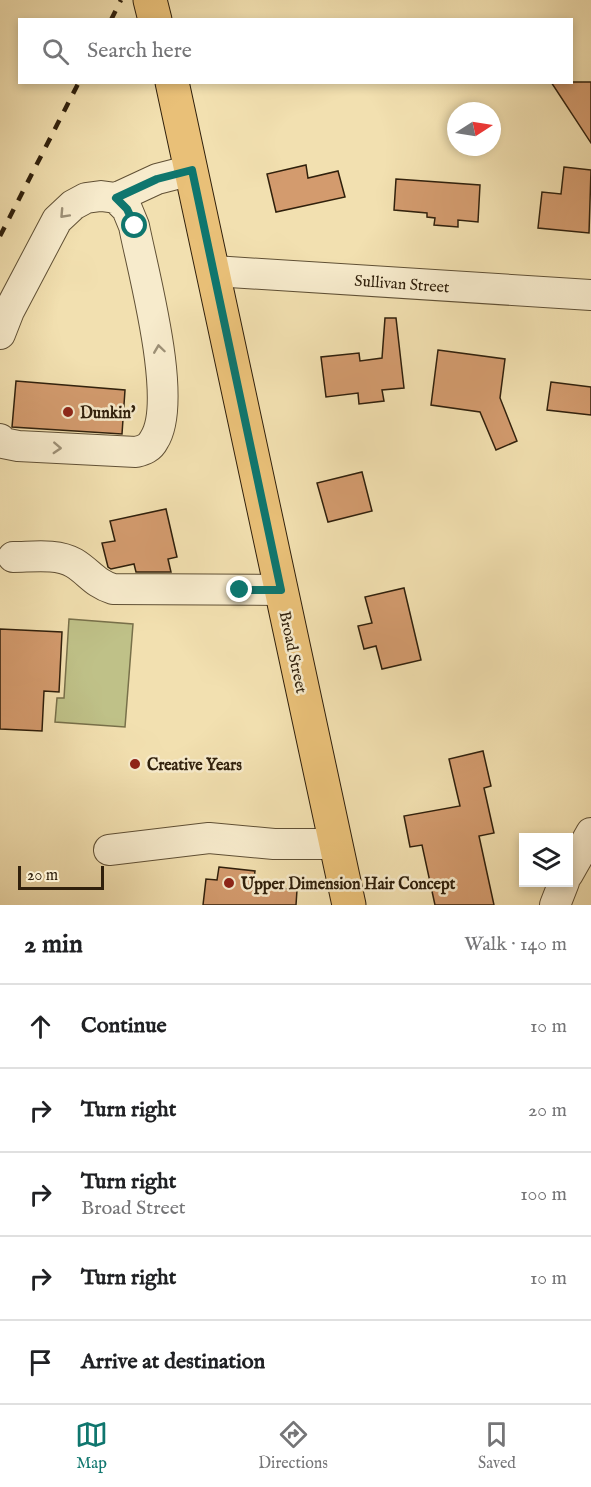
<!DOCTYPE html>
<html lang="en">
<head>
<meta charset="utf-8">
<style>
  :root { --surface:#fff; --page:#f6f6f6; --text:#202124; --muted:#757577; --line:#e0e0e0; --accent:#0f766e }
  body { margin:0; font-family:"IM FELL English",serif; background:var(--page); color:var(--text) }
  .controls { position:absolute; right:18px; bottom:18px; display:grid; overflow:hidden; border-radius:0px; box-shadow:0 3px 9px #0003 }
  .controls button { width:54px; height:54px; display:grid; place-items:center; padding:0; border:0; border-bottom:2px solid var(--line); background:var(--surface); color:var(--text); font:30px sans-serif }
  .compass { position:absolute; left:447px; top:102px; width:54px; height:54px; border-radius:50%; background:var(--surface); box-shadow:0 3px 9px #0003; rotate:78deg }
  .scale { position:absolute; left:18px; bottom:15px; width:86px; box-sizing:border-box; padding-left:6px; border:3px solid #30200c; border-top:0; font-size:16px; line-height:21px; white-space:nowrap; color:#30200c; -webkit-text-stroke:4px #f7ebcc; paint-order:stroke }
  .stop { position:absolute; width:18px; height:18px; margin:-14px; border:4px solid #0f766e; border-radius:50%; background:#fff }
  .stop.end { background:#0f766e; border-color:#fff; box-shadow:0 2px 6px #0008 }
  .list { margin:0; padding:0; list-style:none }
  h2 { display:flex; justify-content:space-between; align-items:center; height:78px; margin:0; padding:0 24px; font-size:26px }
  h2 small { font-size:20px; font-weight:400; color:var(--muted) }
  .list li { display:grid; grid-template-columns:39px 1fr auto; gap:18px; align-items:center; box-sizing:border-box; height:84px; padding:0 24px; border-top:2px solid var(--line) }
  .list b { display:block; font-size:22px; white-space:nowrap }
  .list p { margin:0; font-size:20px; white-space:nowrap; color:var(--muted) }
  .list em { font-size:20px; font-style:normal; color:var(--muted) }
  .icon { flex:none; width:33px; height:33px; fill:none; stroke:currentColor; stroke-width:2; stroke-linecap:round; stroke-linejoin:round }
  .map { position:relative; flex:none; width:591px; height:905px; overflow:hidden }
  .search { position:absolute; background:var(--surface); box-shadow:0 3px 9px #0003; left:18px; right:18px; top:18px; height:66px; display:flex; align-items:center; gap:15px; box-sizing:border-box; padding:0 21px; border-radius:0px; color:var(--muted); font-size:22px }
  .sheet { height:498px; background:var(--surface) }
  nav { display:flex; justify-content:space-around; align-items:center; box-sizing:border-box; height:84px; border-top:2px solid var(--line); background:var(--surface); font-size:16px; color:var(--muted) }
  nav a { display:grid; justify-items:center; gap:3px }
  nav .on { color:var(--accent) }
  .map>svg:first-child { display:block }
</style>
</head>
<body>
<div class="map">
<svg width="591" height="905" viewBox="0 0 591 905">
  <rect width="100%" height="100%" fill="#f2e0b0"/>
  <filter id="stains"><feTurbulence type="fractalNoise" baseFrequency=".00333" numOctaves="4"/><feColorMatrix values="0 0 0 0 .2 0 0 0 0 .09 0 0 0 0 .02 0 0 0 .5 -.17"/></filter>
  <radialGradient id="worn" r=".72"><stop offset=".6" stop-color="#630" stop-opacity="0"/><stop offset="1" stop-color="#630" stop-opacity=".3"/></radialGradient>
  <path fill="#bfc188" stroke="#78704a" stroke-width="1.5" d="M69,619L133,624L125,727L55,722L57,698H64Z"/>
  <path fill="#d39b6e" stroke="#30200c" stroke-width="1.5" d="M551,82H591V143Z
    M306,165L308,178L338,171L345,197L276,212L267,174Z
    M564,167L591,170L589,233L538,228L542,192L561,194Z
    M396,179L480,185L478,222L458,220V227L434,225L435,218L427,217V213L394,210Z
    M385,318H396L404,388L382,390L384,401L359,404L358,393L326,397L321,357L359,353L360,361L382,358Z
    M438,350L505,359L500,398L517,441L496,450L480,412L431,405Z
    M16,381L125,390L122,434L12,427Z
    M551,382L591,387V415L547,410Z
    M362,472L372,511L328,522L317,483Z
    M166,509L177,557L168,559L171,572H136L134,564L111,569L108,567L102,543L115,541L110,521Z
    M404,588L421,660L382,669L376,646L364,649L358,626L372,623L365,597Z
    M0,629L62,632L59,692L44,691L42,731L0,729Z
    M483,751L491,786L484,788L494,833L479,836L494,905H435L422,845L410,847L404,816L460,806L449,759Z
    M219,867L255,871L253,885L297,890L296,905H203L206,879L217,880Z"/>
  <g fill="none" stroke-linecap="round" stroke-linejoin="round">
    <g stroke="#605035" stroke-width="32">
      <path id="minor" d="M214,271L591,295
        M0,334L9,311L57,220L73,205L86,198L101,196L116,198L157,179L192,170
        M0,439L3,443L18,446L136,452C144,450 150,448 154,440C179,402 143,272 134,226L127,209L116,198
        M13,557C32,557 57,553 74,563C89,572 94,583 113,589L281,590
        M109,850L209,838L274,844H336
        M568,874L591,833
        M555,905L564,882"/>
    </g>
    <g stroke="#30200c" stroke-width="35">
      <path id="major" d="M150,0L155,20
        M172,82L349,905"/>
    </g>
    <use href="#minor" stroke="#f7ebcc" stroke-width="30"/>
    <use href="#major" stroke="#e9c078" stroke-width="33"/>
    <path stroke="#30200c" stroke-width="4.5" stroke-dasharray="10 10" stroke-linecap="butt" d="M111,20L121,0
      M0,236L79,82"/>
  </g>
  <defs><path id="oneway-chevron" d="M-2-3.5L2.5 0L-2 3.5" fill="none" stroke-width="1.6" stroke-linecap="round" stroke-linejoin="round" transform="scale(1.5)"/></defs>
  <g stroke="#9d9076">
    <use href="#oneway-chevron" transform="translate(64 214) rotate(133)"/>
    <use href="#oneway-chevron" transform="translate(159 349) rotate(-98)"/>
    <use href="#oneway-chevron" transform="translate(57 448) rotate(3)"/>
  </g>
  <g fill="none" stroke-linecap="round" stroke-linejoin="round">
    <path stroke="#0f766e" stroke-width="8" d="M135,226L127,209L116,198L157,179L192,170L281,590H240"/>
  </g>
  <g fill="#8f2418" stroke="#f7ebcc" stroke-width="2">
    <circle cx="68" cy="412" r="6"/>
    <circle cx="135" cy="764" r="6"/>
    <circle cx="229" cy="883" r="6"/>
  </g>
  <g text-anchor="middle" stroke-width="5" stroke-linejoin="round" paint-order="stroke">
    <g font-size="16" fill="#30200c" stroke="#f7ebcc">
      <text transform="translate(402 283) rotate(4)" y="6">Sullivan Street</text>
      <text transform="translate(294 652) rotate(78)" y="6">Broad Street</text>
    </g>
    <g font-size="16" font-weight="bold" fill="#30200c" stroke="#f7ebcc" text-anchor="start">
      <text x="80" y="418">Dunkin'</text>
      <text x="147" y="770">Creative Years</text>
      <text x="241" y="889">Upper Dimension Hair Concept</text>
    </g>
  </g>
  <rect width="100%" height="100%" filter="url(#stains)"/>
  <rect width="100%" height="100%" fill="url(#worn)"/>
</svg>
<div class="controls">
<button><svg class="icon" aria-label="layers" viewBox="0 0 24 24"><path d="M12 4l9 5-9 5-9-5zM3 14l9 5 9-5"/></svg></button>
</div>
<svg class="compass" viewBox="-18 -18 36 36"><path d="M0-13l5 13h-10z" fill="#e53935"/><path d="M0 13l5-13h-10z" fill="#757577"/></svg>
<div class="scale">20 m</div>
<div class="stop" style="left:135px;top:226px"></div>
<div class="stop end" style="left:240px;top:590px"></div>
<div class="search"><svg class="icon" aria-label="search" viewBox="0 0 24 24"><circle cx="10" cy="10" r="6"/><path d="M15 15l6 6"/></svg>Search here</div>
</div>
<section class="sheet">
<h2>2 min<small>Walk · 140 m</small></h2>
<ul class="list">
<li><svg class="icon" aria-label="ahead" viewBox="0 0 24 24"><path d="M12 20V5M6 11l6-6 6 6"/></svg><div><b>Continue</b></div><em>10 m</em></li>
<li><svg class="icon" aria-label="right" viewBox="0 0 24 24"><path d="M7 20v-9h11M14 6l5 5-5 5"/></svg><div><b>Turn right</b></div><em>20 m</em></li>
<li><svg class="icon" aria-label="right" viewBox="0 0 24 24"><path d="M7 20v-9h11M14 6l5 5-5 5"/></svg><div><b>Turn right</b><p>Broad Street</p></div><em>100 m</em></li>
<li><svg class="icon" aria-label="right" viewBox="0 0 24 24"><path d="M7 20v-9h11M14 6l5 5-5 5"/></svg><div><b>Turn right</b></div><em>10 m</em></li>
<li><svg class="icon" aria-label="arrive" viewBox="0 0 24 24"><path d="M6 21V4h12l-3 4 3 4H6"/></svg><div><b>Arrive at destination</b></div></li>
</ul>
</section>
<nav>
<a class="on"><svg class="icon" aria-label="map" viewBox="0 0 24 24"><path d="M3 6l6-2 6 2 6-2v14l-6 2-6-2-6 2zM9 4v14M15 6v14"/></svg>Map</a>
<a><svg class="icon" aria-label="directions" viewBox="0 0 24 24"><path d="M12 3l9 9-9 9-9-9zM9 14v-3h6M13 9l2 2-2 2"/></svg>Directions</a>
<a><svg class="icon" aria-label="saved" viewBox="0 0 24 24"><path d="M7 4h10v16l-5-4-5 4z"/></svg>Saved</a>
</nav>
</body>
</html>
